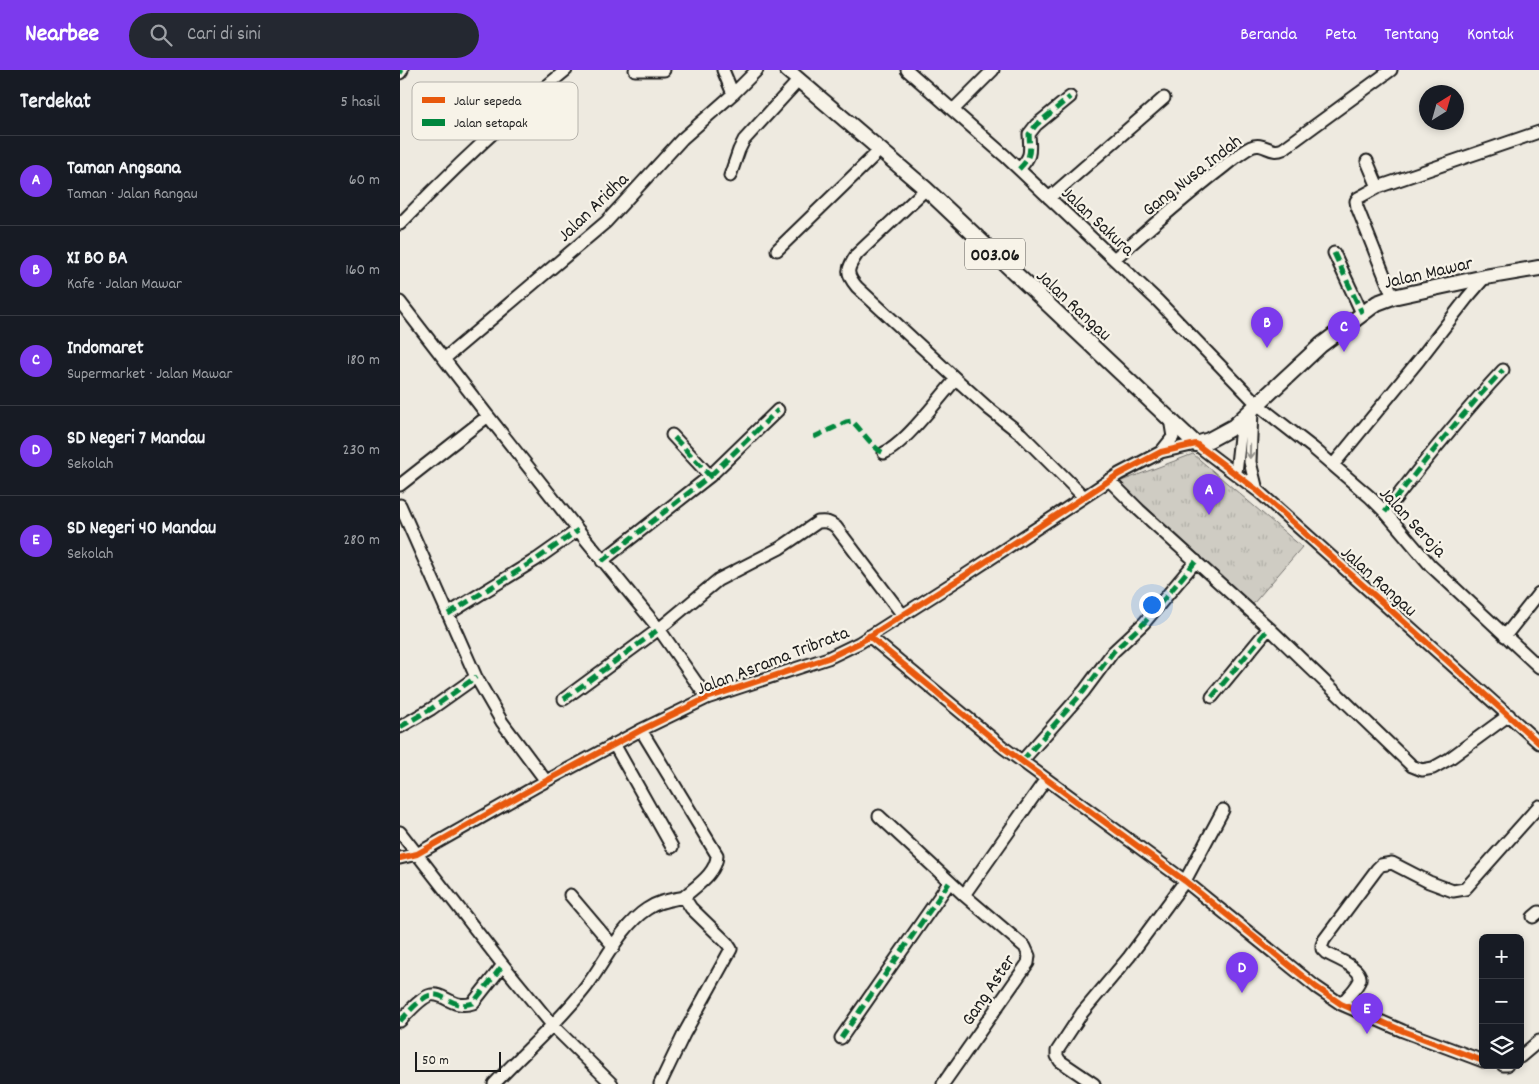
<!DOCTYPE html>
<html lang="id">
<head>
<meta charset="utf-8">
<style>
  :root { --surface:#171b24; --page:#242831; --text:#f1f3f6; --muted:#9ea1a6; --line:#363941; --accent:#7c3aed }
  body { margin:0; font-family:Dekko,sans-serif; background:var(--page); color:var(--text) }
  .controls { position:absolute; right:15px; bottom:15px; display:grid; overflow:hidden; border-radius:8px; box-shadow:0 2px 8px #0003 }
  .controls button { width:45px; height:45px; display:grid; place-items:center; padding:0; border:0; border-bottom:1px solid var(--line); background:var(--surface); color:var(--text); font:25px sans-serif }
  .compass { position:absolute; left:1019px; top:15px; width:45px; height:45px; border-radius:50%; background:var(--surface); box-shadow:0 2px 8px #0003; rotate:37deg }
  .scale { position:absolute; left:15px; bottom:12px; width:86px; box-sizing:border-box; padding-left:5px; border:2px solid #1c1c1c; border-top:0; font-size:14px; line-height:18px; white-space:nowrap; color:#1c1c1c; -webkit-text-stroke:4px #f7f3e8; paint-order:stroke }
  .you { position:absolute; left:751px; top:534px; width:18px; height:18px; margin:-12px; border:4px solid #fff; border-radius:50%; background:#1a73e8; box-shadow:0 0 0 8px #1a73e833 }
  .badge { display:grid; place-items:center; width:32px; height:32px; border-radius:50%; background:var(--accent); color:#fff; font-size:16px; font-weight:700 }
  .pin { position:absolute; translate:-50% -41px; filter:drop-shadow(0 1px 2px #0008) }
  .pin::after { content:''; position:absolute; top:26px; width:18px; height:15px; background:inherit; clip-path:polygon(0 0,100% 0,50% 100%) }
  .list { margin:0; padding:0; list-style:none }
  h2 { display:flex; justify-content:space-between; align-items:center; height:65px; margin:0; padding:0 20px; font-size:21px }
  h2 small { font-size:16px; font-weight:400; color:var(--muted) }
  .list li { display:grid; grid-template-columns:32px 1fr auto; gap:15px; align-items:center; box-sizing:border-box; height:90px; padding:0 20px; border-top:1px solid var(--line) }
  .list b { display:block; font-size:19px; white-space:nowrap }
  .list p { margin:0; font-size:16px; white-space:nowrap; color:var(--muted) }
  .list em { font-size:16px; font-style:normal; color:var(--muted) }
  .icon { flex:none; width:28px; height:28px; fill:none; stroke:currentColor; stroke-width:2; stroke-linecap:round; stroke-linejoin:round }
  .map { position:relative; flex:none; width:1139px; height:1014px; overflow:hidden }
  header { display:flex; align-items:center; gap:30px; box-sizing:border-box; height:70px; padding:0 25px; background:var(--accent); color:#fff }
  header strong { font-size:24px }
  nav { display:flex; gap:28px; margin-inline-start:auto; font-size:18px }
  .search { width:350px; height:45px; background:var(--page); display:flex; align-items:center; gap:12px; box-sizing:border-box; padding:0 18px; border-radius:28px; color:var(--muted); font-size:19px }
  main { display:flex }
  aside { flex:1; background:var(--surface) }
  .map>svg:first-child { display:block }
</style>
</head>
<body>
<header>
<strong>Nearbee</strong>
<div class="search"><svg class="icon" aria-label="search" viewBox="0 0 24 24"><circle cx="10" cy="10" r="6"/><path d="M15 15l6 6"/></svg>Cari di sini</div>
<nav><a>Beranda</a><a>Peta</a><a>Tentang</a><a>Kontak</a></nav>
</header>
<main>
<aside>
<h2>Terdekat<small>5 hasil</small></h2>
<ul class="list">
<li><span class="badge">A</span><div><b>Taman Angsana</b><p>Taman · Jalan Rangau</p></div><em>60 m</em></li>
<li><span class="badge">B</span><div><b>XI BO BA</b><p>Kafe · Jalan Mawar</p></div><em>160 m</em></li>
<li><span class="badge">C</span><div><b>Indomaret</b><p>Supermarket · Jalan Mawar</p></div><em>180 m</em></li>
<li><span class="badge">D</span><div><b>SD Negeri 7 Mandau</b><p>Sekolah</p></div><em>230 m</em></li>
<li><span class="badge">E</span><div><b>SD Negeri 40 Mandau</b><p>Sekolah</p></div><em>280 m</em></li>
</ul>
</aside>
<div class="map">
<svg width="1139" height="1014" viewBox="0 0 1139 1014">
  <defs>
    <pattern id="park-tufts" width="24" height="20" patternUnits="userSpaceOnUse" patternTransform="scale(1.25)"><rect width="24" height="20" fill="#cfccc3"/><path d="M3 7l-1-3M5 7V3M7 7l1-3M15 17l-1-3M17 17v-4M19 17l1-3" fill="none" stroke="#b1afa7"/></pattern>
  </defs>
  <rect width="100%" height="100%" fill="#eeeae0"/>
  <filter id="ink" filterUnits="userSpaceOnUse"><feTurbulence type="fractalNoise" baseFrequency=".02" numOctaves="2"/><feDisplacementMap in="SourceGraphic" scale="10" xChannelSelector="R" yChannelSelector="G"/><feConvolveMatrix kernelMatrix="1 2 1 2 8 2 1 2 1" color-interpolation-filters="sRGB"/></filter>
  <g filter="url(#ink)">
    <path fill="url(#park-tufts)" stroke="#767470" d="M793,384L902,477L853,534L719,412Z"/>
    <g fill="none" stroke-linecap="round" stroke-linejoin="round">
      <g stroke="#1c1c1c" stroke-width="15">
        <path id="minor" d="M235,0H264
          M323,0L333,24
          M507,0L605,86L758,231L858,335L913,378L970,427L985,442L1030,495L1139,597
          M0,3L2,0
          M553,40L593,0
          M967,91L978,117
          M619,99C632,86 630,82 629,64L636,55L670,27
          M330,106L339,80L344,70L399,10
          M526,119L457,184C447,199 445,203 457,217L556,309
          M649,128L764,28
          M0,154C52,100 107,48 166,0
          M377,180L480,80
          M934,183L962,243
          M714,189C748,160 781,130 817,102C828,94 839,83 851,77C864,71 870,85 883,79L991,0
          M993,227L957,137L956,131L958,128L978,117L1139,62
          M0,232L88,346
          M44,289L206,152L282,69L333,24L357,0
          M852,340L850,392L857,420
          M761,382L773,367L770,349
          M484,383C505,374 540,327 556,309L588,338L621,364L684,427
          M933,395L1019,290L1067,228L1085,207
          M836,403L842,348
          M310,406L378,340
          M709,410L739,440L869,558L1012,696L1022,700L1033,698L1049,689L1109,645
          M0,415L88,346L178,460L259,559L307,628
          M0,435L76,607L102,652L146,711
          M985,442C1023,393 1061,345 1103,300
          M202,491L310,406L272,365
          M48,544L137,489L178,460
          M469,566L604,678L785,811L916,917L941,934L1003,961L1083,991
          M1105,566L1139,523
          M812,627L869,558
          M164,629L259,559L318,510L380,478L418,452C426,451 430,452 436,457L502,544
          M0,657L31,639L76,607
          M241,660L317,785C317,803 296,816 284,827L291,838L327,873L331,879L284,964L260,1014
          M214,674L272,777
          M622,691L684,621L713,582L744,553L796,491
          M479,746L564,825
          M0,762L103,895L153,956L212,1014
          M0,788L17,784L135,717L241,660L307,628L428,588L459,573L564,506L719,404L761,382L796,374L858,421L1139,673
          M170,825L214,877
          M1133,847L1139,842
          M941,934C947,927 955,920 959,912C966,899 935,888 926,883L922,879V875L924,870L977,799L981,795L992,793L1029,812L1053,821L1065,819L1139,736
          M0,951C7,944 21,927 31,925C44,922 53,940 73,933L103,895
          M441,968L549,813
          M1120,987L1139,971
          M1103,995H1107
          M94,1014C125,981 159,952 186,917C204,893 222,855 247,839C258,831 271,830 284,827
          M543,1014L628,893L629,886L625,877L564,825L646,709
          M694,1014L660,991L657,986V981L682,943L729,887L785,811L823,740"/>
      </g>
      <g stroke="#1c1c1c" stroke-width="18">
        <path id="major" d="M387,0L526,119L796,374L809,370L833,357L921,275L977,233L993,227L1085,207L1139,198"/>
      </g>
      <use href="#minor" stroke="#f7f3e8" stroke-width="11"/>
      <use href="#major" stroke="#f7f3e8" stroke-width="14"/>
      <path stroke="#00873e" stroke-width="5" stroke-dasharray="10 5" stroke-linecap="butt" d="M0,3L2,0
        M619,99C632,86 630,82 629,64L636,55L670,27
        M934,183L962,243
        M414,367L446,352L452,351C461,359 474,380 484,383
        M310,406L378,340
        M985,442C1023,393 1061,345 1103,300
        M202,491L310,406L272,365
        M48,544L137,489L178,460
        M812,627L869,558
        M164,629L259,559
        M0,657L31,639L76,607
        M622,691L684,621L713,582L744,553L796,491
        M0,951C7,944 21,927 31,925C44,922 53,940 73,933L103,895
        M441,968L549,813"/>
      <g stroke="#f7f3e8" stroke-width="9">
        <path id="cycleway" d="M469,566L604,678L785,811L916,917L941,934L1003,961L1083,991
          M0,788L17,784L135,717L241,660L307,628L428,588L459,573L564,506L719,404L761,382L796,374L858,421L1139,673"/>
      </g>
      <use href="#cycleway" stroke="#e8590c" stroke-width="6"/>
    </g>
    <defs><path id="oneway-shaft" d="M-6 0H5M1.5-3L5.5 0L1.5 3" fill="none" stroke-width="1.6" stroke-linecap="round" stroke-linejoin="round" transform="scale(1.25)"/></defs>
    <use stroke="#94928c" href="#oneway-shaft" transform="translate(850 381) rotate(91)"/>
  </g>
  <g text-anchor="middle" stroke-width="4.5" stroke-linejoin="round" paint-order="stroke">
    <rect fill="#f7f3e8" stroke="#5e5c59" stroke-width="1" x="565" y="168.5" width="60" height="31" rx="4"/>
    <g font-size="18" font-weight="bold" fill="#1c1c1c">
      <text x="595" y="190">003.06</text>
    </g>
    <g font-size="19" fill="#1c1c1c" stroke="#f7f3e8">
      <text transform="translate(791 104) rotate(-38)" y="7">Gang Nusa Indah</text>
      <text transform="translate(192 136) rotate(-44)" y="7">Jalan Aridha</text>
      <text transform="translate(699 150) rotate(43)" y="7">Jalan Sakura</text>
      <text transform="translate(1028 201) rotate(-13)" y="7">Jalan Mawar</text>
      <text transform="translate(675 234) rotate(43)" y="7">Jalan Rangau</text>
      <text transform="translate(1014 451) rotate(47)" y="7">Jalan Seroja</text>
      <text transform="translate(980 510) rotate(42)" y="7">Jalan Rangau</text>
      <text transform="translate(372 589) rotate(-21)" y="7">Jalan Asrama Tribrata</text>
      <text transform="translate(587 919) rotate(-56)" y="7">Gang Aster</text>
    </g>
  </g>
  <rect x="12" y="12" width="166" height="58" rx="8" fill="#f7f3e8" stroke="#b5b2ab" stroke-width="1"/>
  <rect x="22" y="27" width="23" height="6" fill="#e8590c"/>
  <rect x="22" y="49" width="23" height="7" fill="#00873e"/>
  <g font-size="14" fill="#1c1c1c">
    <text x="54" y="35">Jalur sepeda</text>
    <text x="54" y="57">Jalan setapak</text>
  </g>
</svg>
<div class="controls">
<button>+</button>
<button>−</button>
<button><svg class="icon" aria-label="layers" viewBox="0 0 24 24"><path d="M12 4l9 5-9 5-9-5zM3 14l9 5 9-5"/></svg></button>
</div>
<svg class="compass" viewBox="-18 -18 36 36"><path d="M0-13l5 13h-10z" fill="#e53935"/><path d="M0 13l5-13h-10z" fill="#9ea1a6"/></svg>
<div class="scale">50 m</div>
<div class="you"></div>
<div class="pin badge" style="left:809px;top:445px">A</div>
<div class="pin badge" style="left:867px;top:278px">B</div>
<div class="pin badge" style="left:944px;top:282px">C</div>
<div class="pin badge" style="left:842px;top:923px">D</div>
<div class="pin badge" style="left:967px;top:964px">E</div>
</div>
</main>
</body>
</html>
